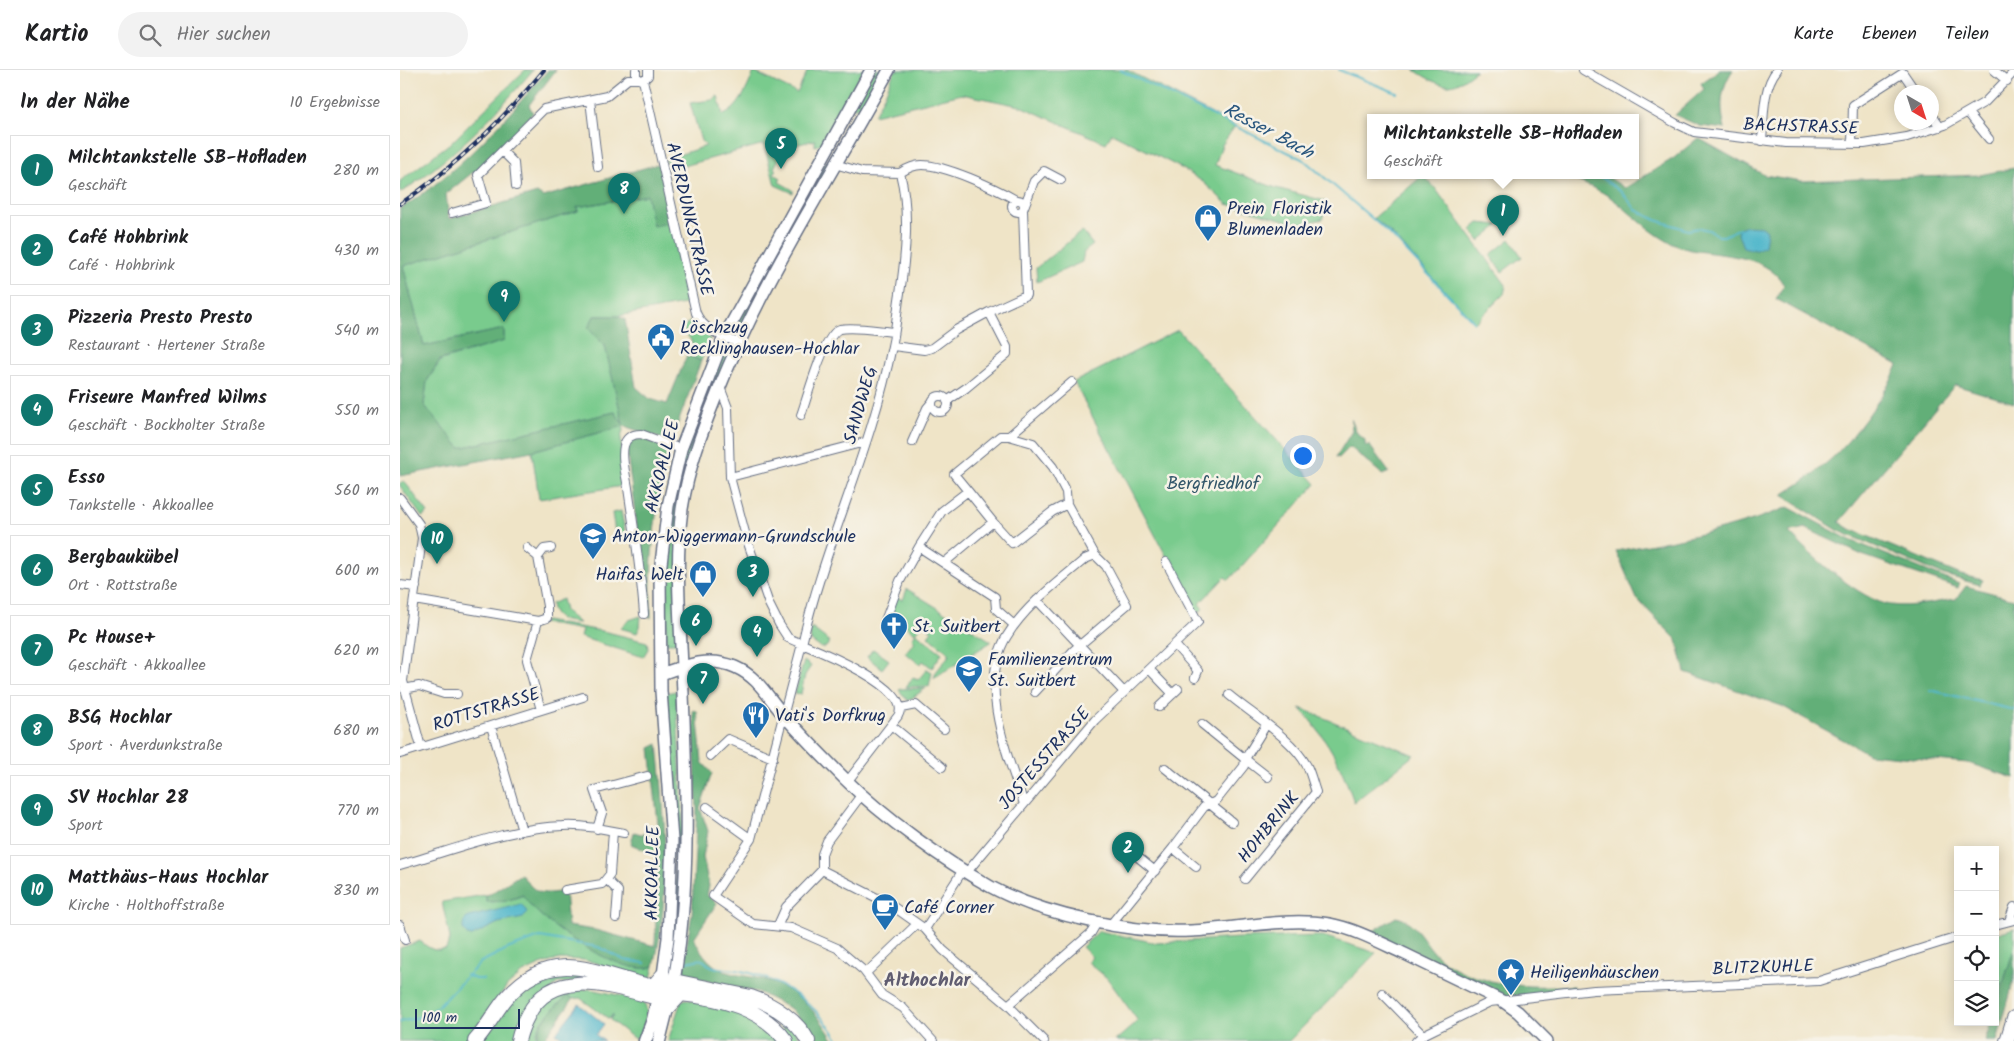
<!DOCTYPE html>
<html lang="de">
<head>
<meta charset="utf-8">
<style>
  :root { --surface:#fff; --page:#f2f2f2; --text:#202124; --muted:#757577; --line:#e0e0e0; --accent:#0f766e }
  body { margin:0; font-family:Kalam,sans-serif; background:var(--page); color:var(--text) }
  .controls { position:absolute; right:15px; bottom:15px; display:grid; overflow:hidden; border-radius:0px; box-shadow:0 2px 12px #0003 }
  .controls button { width:45px; height:45px; display:grid; place-items:center; padding:0; border:0; border-bottom:1px solid var(--line); background:var(--surface); color:var(--text); font:25px sans-serif }
  .compass { position:absolute; left:1494px; top:15px; width:45px; height:45px; border-radius:50%; background:var(--surface); box-shadow:0 2px 12px #0003; rotate:141deg }
  .scale { position:absolute; left:15px; bottom:12px; width:105px; box-sizing:border-box; padding-left:5px; border:2px solid #1b2f5e; border-top:0; font-size:14px; line-height:18px; white-space:nowrap; color:#1b2f5e; -webkit-text-stroke:4px #f7f3e8; paint-order:stroke }
  .you { position:absolute; left:902px; top:385px; width:18px; height:18px; margin:-12px; border:4px solid #fff; border-radius:50%; background:#1a73e8; box-shadow:0 0 0 8px #1a73e833 }
  .badge { display:grid; place-items:center; width:32px; height:32px; border-radius:50%; background:var(--accent); color:#fff; font-size:16px; font-weight:700 }
  .pin { position:absolute; translate:-50% -41px; filter:drop-shadow(0 1px 2px #0008) }
  .pin::after { content:''; position:absolute; top:26px; width:18px; height:15px; background:inherit; clip-path:polygon(0 0,100% 0,50% 100%) }
  .popup { position:absolute; left:967px; top:44px; width:272px; height:65px; box-sizing:border-box; display:grid; place-content:center; border-radius:0px; background:var(--surface); filter:drop-shadow(0 1px 4px #0005); font-size:16px; white-space:nowrap; color:var(--muted) }
  .popup b { font-size:19px; color:var(--text) }
  .popup::after { content:''; position:absolute; left:50%; top:100%; margin-left:-10px; border:10px solid transparent; border-top-color:var(--surface) }
  .list { margin:0; padding:0; list-style:none }
  h2 { display:flex; justify-content:space-between; align-items:center; height:65px; margin:0; padding:0 20px; font-size:21px }
  h2 small { font-size:16px; font-weight:400; color:var(--muted) }
  .list li { display:grid; grid-template-columns:32px 1fr auto; gap:15px; align-items:center; box-sizing:border-box; height:70px; margin:0 10px 10px; padding:0 10px; border:1px solid var(--line); border-radius:0px }
  .list b { display:block; font-size:19px; white-space:nowrap }
  .list p { margin:0; font-size:16px; white-space:nowrap; color:var(--muted) }
  .list em { font-size:16px; font-style:normal; color:var(--muted) }
  .icon { flex:none; width:28px; height:28px; fill:none; stroke:currentColor; stroke-width:2; stroke-linecap:round; stroke-linejoin:round }
  .map { position:relative; flex:none; width:1614px; height:971px; overflow:hidden }
  header { display:flex; align-items:center; gap:30px; box-sizing:border-box; height:70px; padding:0 25px; background:var(--surface); border-bottom:1px solid var(--line) }
  header strong { font-size:24px }
  nav { display:flex; gap:28px; margin-inline-start:auto; font-size:18px }
  .search { width:350px; height:45px; background:var(--page); display:flex; align-items:center; gap:12px; box-sizing:border-box; padding:0 18px; border-radius:28px; color:var(--muted); font-size:19px }
  main { display:flex }
  aside { flex:1; background:var(--surface) }
  .map>svg:first-child { display:block }
</style>
</head>
<body>
<header>
<strong>Kartio</strong>
<div class="search"><svg class="icon" aria-label="search" viewBox="0 0 24 24"><circle cx="10" cy="10" r="6"/><path d="M15 15l6 6"/></svg>Hier suchen</div>
<nav><a>Karte</a><a>Ebenen</a><a>Teilen</a></nav>
</header>
<main>
<aside>
<h2>In der Nähe<small>10 Ergebnisse</small></h2>
<ul class="list">
<li><span class="badge">1</span><div><b>Milchtankstelle SB-Hofladen</b><p>Geschäft</p></div><em>280 m</em></li>
<li><span class="badge">2</span><div><b>Café Hohbrink</b><p>Café · Hohbrink</p></div><em>430 m</em></li>
<li><span class="badge">3</span><div><b>Pizzeria Presto Presto</b><p>Restaurant · Hertener Straße</p></div><em>540 m</em></li>
<li><span class="badge">4</span><div><b>Friseure Manfred Wilms</b><p>Geschäft · Bockholter Straße</p></div><em>550 m</em></li>
<li><span class="badge">5</span><div><b>Esso</b><p>Tankstelle · Akkoallee</p></div><em>560 m</em></li>
<li><span class="badge">6</span><div><b>Bergbaukübel</b><p>Ort · Rottstraße</p></div><em>600 m</em></li>
<li><span class="badge">7</span><div><b>Pc House+</b><p>Geschäft · Akkoallee</p></div><em>620 m</em></li>
<li><span class="badge">8</span><div><b>BSG Hochlar</b><p>Sport · Averdunkstraße</p></div><em>680 m</em></li>
<li><span class="badge">9</span><div><b>SV Hochlar 28</b><p>Sport</p></div><em>770 m</em></li>
<li><span class="badge">10</span><div><b>Matthäus-Haus Hochlar</b><p>Kirche · Holthoffstraße</p></div><em>830 m</em></li>
</ul>
</aside>
<div class="map">
<svg width="1614" height="971" viewBox="0 0 1614 971">
  <rect width="100%" height="100%" fill="#f7f3e8"/>
  <filter id="ink" filterUnits="userSpaceOnUse"><feTurbulence type="fractalNoise" baseFrequency=".02" numOctaves="2"/><feDisplacementMap in="SourceGraphic" scale="10" xChannelSelector="R" yChannelSelector="G"/><feConvolveMatrix kernelMatrix="1 2 1 2 8 2 1 2 1" color-interpolation-filters="sRGB"/></filter>
  <filter id="wash" filterUnits="userSpaceOnUse"><feTurbulence type="fractalNoise" baseFrequency=".0096" numOctaves="4" result="noise"/><feDisplacementMap in="SourceGraphic" scale="20" xChannelSelector="R" yChannelSelector="G"/><feGaussianBlur stdDeviation="1.12" result="paint"/><feColorMatrix in="noise" values="0 0 0 0 0 0 0 0 0 0 0 0 0 0 0 0 0 1.4 0 .05"/><feComposite in="paint" operator="in"/></filter>
  <g filter="url(#wash)">
    <rect width="100%" height="100%" fill="#efe4c7"/>
    <path fill="#79cb8d" stroke="#4a7d76" d="M125,0H133C94,46 51,90 0,123V111L53,71Z
      M408,0H464L438,40L422,74L415,76V70L395,75L385,88L380,86L374,98L376,100L374,104L381,108L379,112L393,120V123L375,115L364,74L269,100L266,89L306,76L301,71L290,33L312,30L318,26L323,45C339,40 348,16 354,2L397,23Z
      M474,0H487L471,28L463,30L461,36L452,38Z
      M495,0H727L835,56L822,75L815,95L876,118L925,131L923,149L898,154L827,134L803,112L783,99L712,63L706,73L620,36L562,24L474,45L485,24Z
      M1014,0H1076C1050,23 1042,17 1014,0Z
      M425,93L429,94L337,265L334,266L331,262Z
      M1023,105L1035,118L1106,215L1104,224L1075,253L992,164L974,148Z
      M248,125L273,152L290,233L218,246H194L205,276L224,356L221,368L223,416L139,429L132,381L223,356L215,342L60,378L24,335L27,311L41,290L104,271V259L24,276L3,196L178,141L177,137Z
      M1079,153L1099,155L1079,171L1071,160Z
      M682,161L693,175L684,182L682,192L637,212L636,198Z
      M1110,169L1122,187L1102,202L1090,185Z
      M293,250L310,269L301,291L293,287L296,279L291,276L292,272L282,257Z
      M778,260L916,414L829,510L825,507L799,534L803,538L800,542H796L674,312Z
      M323,280L330,284L290,393L277,573H266C266,511 267,451 282,391C291,354 309,316 323,280Z
      M4,411L28,443L22,447L0,416V413Z
      M221,441L226,467L216,469L212,443Z
      M507,519L591,571V572L534,608L536,602L550,584L528,566L532,561L523,554L515,563L501,552L498,557L495,555L488,564L486,562L492,555L488,551L497,527L503,530Z
      M162,529L165,541L179,553C165,551 153,551 151,534Z
      M241,546L240,557L237,563L220,558L229,550Z
      M145,551L207,562L247,572L248,579L243,587L180,567L182,560L142,553Z
      M412,558L430,572L426,577L421,578L411,571L410,562Z
      M516,563L542,583L532,598L523,591L520,594L505,583L515,571L512,568Z
      M473,579L489,590L482,599L467,587Z
      M404,591L411,596L405,605L401,624L395,623Z
      M527,599L532,602L529,616L506,617L513,607L518,610Z
      M526,618L508,631L499,620L500,619Z
      M276,621L283,749L276,874L261,945L253,971H249L272,874L277,815V762L266,623Z
      M900,638L1014,685L954,732C939,690 929,672 900,638Z
      M85,825L87,832L106,831L124,825C137,852 226,910 254,896L251,908L246,911L214,902L197,893L183,890L160,889L140,895L121,904L107,916L66,971H0V878L20,871C30,879 34,882 46,879L50,868L42,832Z
      M1614,858V879L1602,917L1595,911V864Z
      M699,861L757,873L839,868L923,866L976,883L889,971H715L738,951L707,908L688,892L692,887L682,877Z
      M160,899L219,911L157,913L112,971H80L127,912Z
      M189,919L242,930C252,941 243,956 238,969L232,967L210,950L213,944L209,949L180,928L173,929L168,925C157,937 133,953 137,971H125C135,931 150,922 189,919Z
      M340,927L392,954L400,971H391C385,963 379,953 371,946C361,938 346,937 340,927Z
      M286,929L320,936L361,951L382,971H268L281,931Z"/>
    <path fill="#62af78" stroke="#3e6f6b" d="M148,0H156L129,35L133,43L78,102L72,103L46,124L49,149L137,123L143,127L258,94L273,152L253,156L247,125L177,137L178,141L3,196L24,276L104,259V271L40,290L27,311L24,335L60,378L215,342L223,354L205,276L188,258L194,246H218L225,249L236,317L250,329L267,334L287,285L301,291L271,372L224,356L132,381L0,406V139C58,103 104,51 148,0Z
      M1320,0H1333C1320,19 1320,37 1325,59L1300,56L1275,45L1304,19L1301,13Z
      M1298,68L1364,105L1402,111L1580,105L1614,98V333L1555,315L1439,452L1448,458L1561,505L1583,510L1580,515L1541,504L1439,461L1382,425C1396,416 1410,407 1423,396C1449,375 1485,326 1498,295L1376,229L1384,215C1364,181 1316,187 1283,178C1259,171 1233,145 1214,130C1200,119 1179,112 1162,105H1205L1225,118L1274,88Z
      M951,349L957,363L965,370V375L970,376L989,402L983,405L950,377L939,388L936,387L952,361Z
      M240,367L269,378C255,435 249,490 251,548L246,544L242,496L227,382L230,370Z
      M1388,437L1450,470L1559,514L1558,518L1462,485L1405,458L1389,462C1407,483 1463,532 1491,535C1511,538 1535,532 1556,529L1566,516L1614,529V708L1568,693L1469,684L1382,636L1285,602L1277,570L1237,529L1216,481C1274,470 1333,460 1388,437Z
      M293,640L297,641L302,692L312,703L300,738L308,761L303,787L309,816L307,825L317,833L294,868C318,919 345,896 384,918C407,930 421,949 434,971H417L391,939L360,923L285,906L283,897L292,844L297,739Z
      M258,674C265,746 271,824 254,896C226,910 137,852 123,825L106,831L87,832L85,825L90,824L121,804C137,825 139,825 165,821L168,856L195,860L255,876L258,786L231,774L234,762L241,764L259,763L250,678Z
      M996,847C1018,851 1024,875 1040,888C1079,918 1128,917 1174,916V920L1103,927L970,863Z
      M1614,879V910L1597,971H1585L1591,952H1595V939Z
      M168,925L173,929L146,966L153,971H138C134,953 157,937 168,925Z"/>
    <path fill="#4cb5ca" stroke="#347294" d="M1345,156L1362,157L1367,161L1365,176L1356,180L1343,177L1338,164L1339,158Z
      M121,834L127,842L123,848L98,853L72,866H68L63,859C63,854 63,851 67,848C70,846 113,837 121,834Z
      M179,934L204,954L196,965L204,971H167L156,963Z"/>
    <g fill="none" stroke-linecap="round" stroke-linejoin="round">
      <path stroke="#4cb5ca" stroke-width="2" d="M720,0L904,90L989,163L1074,252
        M939,0L997,23
        M1198,105L1223,123L1236,140L1256,150L1288,160L1299,158L1309,160L1318,166H1324L1339,158
        M1530,620L1614,640
        M287,892C311,885 300,894 314,897C322,899 330,899 337,900C382,909 416,933 439,971
        M66,905L75,909H83
        M0,952L27,945L37,937L81,892L107,879L140,867L198,877L224,890L245,893"/>
    </g>
  </g>
  <g filter="url(#ink)">
    <g fill="none" stroke-linecap="round" stroke-linejoin="round">
      <g stroke="#656e83" stroke-width="10">
        <path id="street" d="M236,0V7L241,10
          M1183,0L1275,53L1294,62L1386,73L1464,74L1507,67L1545,55L1585,32L1614,2
          M1594,0L1607,11
          M243,10L296,243C303,260 322,266 338,273
          M243,10L248,6V0
          M190,30L198,97
          M1568,43L1589,69
          M1532,45L1540,57
          M1362,71C1364,49 1362,18 1377,0
          M1452,74L1453,35L1503,3L1516,22
          M435,94L462,102L500,103C510,141 506,184 500,223C497,241 496,259 492,276C472,378 425,473 402,574C422,582 514,619 498,646L447,712
          M500,103C506,99 514,95 522,95C545,95 595,118 616,130
          M116,116L114,93L102,81L144,39L207,26L228,9H238
          M612 136a6 6 0 1 1 12 0a6 6 0 1 1-12 0Z
          M624,137L634,111L644,101L661,110
          M52,143L86,133L78,105L102,81
          M589,242L626,225L623,140
          M493,276L524,280L532,278L556,260L589,242L607,277V284L566,318L547,331
          M320,317L328,338L330,407L347,470L369,534L379,554L388,568L402,574L351,769L313,826L353,854L391,858L437,878L464,901L482,925L503,938L533,971
          M532 334a8 8 0 1 1 16 0a8 8 0 1 1-16 0Z
          M401,345C407,329 424,263 440,259C454,256 480,261 494,262
          M512,372L527,338L532,332
          M330,407L465,372
          M568,421L593,452
          M0,428L19,454L22,468L3,611L21,677
          M519,477L542,441L568,421L554,404L600,366H609
          M127,478L138,487
          M544,493L593,452L612,473L652,442L667,434
          M0,515L16,517
          M14,530L138,551L147,548V536L138,487L144,479L151,478
          M637,530L723,621
          M244,544C241,501 234,460 228,418C226,405 221,388 224,376C226,367 233,364 241,364L281,379
          M138,551L127,590L141,640
          M490,555L485,551L500,511L519,477L595,527L596,539L614,555
          M775,575L798,601L795,608
          M749,599L773,624
          M4,619L19,616L44,624H57
          M635,622L674,580L727,535L706,496L695,485L667,434L666,422L653,397L633,373L609,366L672,312
          M829,625C854,646 892,668 907,696C911,704 913,714 916,722L845,809
          M759,637L778,619
          M501,638L516,635L544,659
          M491,655L542,697
          M866,655L845,689L868,707
          M91,656L122,761
          M0,684L183,627
          M310,686L328,669L373,688
          M765,698L832,752
          M462,724L427,771L422,784V800L491,835L525,859L543,880L608,935L644,971
          M624,734C608,687 577,613 607,566C626,535 658,512 685,489L695,485
          M307,737L351,769
          M197,759L202,743L194,720L247,706
          M773,778L796,797
          M734,784L755,801
          M0,795C50,781 112,757 163,756C184,755 204,759 224,763
          M567,802L695,650L798,552L766,492
          M206,809L218,821L216,848
          M165,820L202,814L210,804L213,761
          M1609,851L1614,837
          M711,854L773,778L804,737L816,731L844,696L845,689L802,654
          M0,855L5,870
          M378,855L386,837L422,800
          M1595,855L1614,850
          M525,859L563,800
          M466,903L517,854
          M982,923L1023,965
          M608,935L691,863L698,851
          M1016,971L1023,965L1090,932L1194,920L1419,911L1558,867"/>
      </g>
      <g stroke="#656e83" stroke-width="14">
        <path id="secondary" d="M261,604C286,595 310,586 335,597C358,607 367,626 382,643C402,666 424,688 445,709C484,748 543,790 591,817C643,845 732,864 791,861C837,859 884,847 929,854C956,859 981,873 1005,884C1038,900 1071,916 1104,932L1118,942L1147,971
          M263,905L268,868L272,771L261,621L260,502L268,436L281,379L324,267L471,0
          M274,911C292,807 286,703 282,598C280,545 275,492 282,439C288,399 302,361 317,324C362,210 431,107 489,0"/>
      </g>
      <g stroke="#656e83" stroke-width="15">
        <path id="primary" d="M245,971L253,950L263,905
          M259,971L274,911"/>
      </g>
      <g stroke="#656e83" stroke-width="16">
        <path id="highway" d="M274,911L351,927C374,935 397,950 408,971
          M268,938L281,924C320,928 363,938 386,971
          M75,971C88,957 96,939 109,925C153,876 197,904 249,916L255,914L263,905
          M118,971C120,962 123,954 128,945C153,895 214,917 258,928
          M1607,971L1614,948"/>
      </g>
      <use href="#street" stroke="#fff" stroke-width="8"/>
      <use href="#secondary" stroke="#fff" stroke-width="11"/>
      <use href="#primary" stroke="#fff" stroke-width="12"/>
      <use href="#highway" stroke="#fff" stroke-width="14"/>
      <g stroke="#1b2f5e" stroke-width="4">
        <path id="rail" d="M0,134C56,97 101,51 144,0"/>
      </g>
      <use href="#rail" stroke="#f7f3e8" stroke-width="2" stroke-dasharray="5.5" stroke-linecap="butt"/>
    </g>
  </g>
  <defs>
    <g id="shop-pin" transform="scale(1.4375)"><path d="M0 17L-7.5 6A9.5 9.5 0 1 1 7.5 6Z" fill="#1f6fb2" stroke="#f7f3e8"/><path d="M-5-2.5h2.3a2.7 3.5 0 0 1 5.4 0H5L5.5 6h-11ZM-1.5-2.5h3a1.5 2.3 0 0 0-3 0Z" fill="#fff"/></g>
    <g id="civic-pin" transform="scale(1.4375)"><path d="M0 17L-7.5 6A9.5 9.5 0 1 1 7.5 6Z" fill="#1f6fb2" stroke="#f7f3e8"/><path d="M-.6-6.5H3V-4.5H.6V-3L4-1V1h2V6H-6V1h2V-1L-.6-3ZM-1.2 2.5V6h2.4V2.5Z" fill="#fff"/></g>
    <g id="school-pin" transform="scale(1.4375)"><path d="M0 17L-7.5 6A9.5 9.5 0 1 1 7.5 6Z" fill="#1f6fb2" stroke="#f7f3e8"/><path d="M0-5L7-2L0 1L-7-2ZM-4 1L0 2.5L4 1V4Q0 6-4 4Z" fill="#fff"/></g>
    <g id="church-pin" transform="scale(1.4375)"><path d="M0 17L-7.5 6A9.5 9.5 0 1 1 7.5 6Z" fill="#1f6fb2" stroke="#f7f3e8"/><path d="M-1.2-6h2.4v3.5h3.3v2.4h-3.3V6h-2.4V-.1h-3.3v-2.4h3.3Z" fill="#fff"/></g>
    <g id="restaurant-pin" transform="scale(1.4375)"><path d="M0 17L-7.5 6A9.5 9.5 0 1 1 7.5 6Z" fill="#1f6fb2" stroke="#f7f3e8"/><path d="M-5-6h1v4h1v-4h1v4h1v-4h1v5L-1.5 .5V6h-2V.5L-5-1ZM5-6V6H3V1.5H1.5Q1.5-4 5-6Z" fill="#fff"/></g>
    <g id="cafe-pin" transform="scale(1.4375)"><path d="M0 17L-7.5 6A9.5 9.5 0 1 1 7.5 6Z" fill="#1f6fb2" stroke="#f7f3e8"/><path d="M-5.5-4.5H6V0H3Q3 3.5 0 3.5H-2.5Q-5.5 3.5-5.5 0ZM3-3.2v2h1.7v-2ZM-6 4.5H4V6H-6Z" fill="#fff"/></g>
    <g id="sight-pin" transform="scale(1.4375)"><path d="M0 17L-7.5 6A9.5 9.5 0 1 1 7.5 6Z" fill="#1f6fb2" stroke="#f7f3e8"/><path d="M0-6L1.8-2.2L6-1.7L2.9 1.2L3.7 5.4L0 3.3L-3.7 5.4L-2.9 1.2L-6-1.7L-1.8-2.2Z" fill="#fff"/></g>
  </defs>
  <g fill-rule="evenodd">
    <use href="#shop-pin" x="808" y="148"/>
    <use href="#civic-pin" x="261" y="267"/>
    <use href="#school-pin" x="193" y="466"/>
    <use href="#shop-pin" x="303" y="504"/>
    <use href="#church-pin" x="494" y="556"/>
    <use href="#school-pin" x="569" y="599"/>
    <use href="#restaurant-pin" x="356" y="645"/>
    <use href="#cafe-pin" x="485" y="837"/>
    <use href="#sight-pin" x="1111" y="902"/>
  </g>
  <g text-anchor="middle" stroke-width="5" stroke-linejoin="round" paint-order="stroke">
    <g font-size="18" fill="#1b2f5e" stroke="#f7f3e8">
      <text transform="translate(1401 56) rotate(2)" y="6">BACHSTRASSE</text>
      <text transform="translate(290 149) rotate(77)" y="6">AVERDUNKSTRASSE</text>
      <text transform="translate(460 335) rotate(-74)" y="6">SANDWEG</text>
      <text transform="translate(262 396) rotate(-76)" y="6">AKKOALLEE</text>
      <text transform="translate(86 639) rotate(-17)" y="6">ROTTSTRASSE</text>
      <text transform="translate(644 688) rotate(-49)" y="6">JOSTESSTRASSE</text>
      <text transform="translate(868 757) rotate(-51)" y="6">HOHBRINK</text>
      <text transform="translate(252 803) rotate(-89)" y="6">AKKOALLEE</text>
      <text transform="translate(1363 897) rotate(-2)" y="6">BLITZKUHLE</text>
    </g>
    <g font-size="18" fill="#1b2f5e" stroke="#f7f3e8" text-anchor="start">
      <text x="827" y="144">Prein Floristik<tspan x="827" dy="21">Blumenladen</tspan></text>
      <text x="280" y="263">Löschzug<tspan x="280" dy="21">Recklinghausen-Hochlar</tspan></text>
      <text x="212" y="472">Anton-Wiggermann-Grundschule</text>
      <text x="284" y="510" text-anchor="end">Haifas Welt</text>
      <text x="513" y="562">St. Suitbert</text>
      <text x="588" y="595">Familienzentrum<tspan x="588" dy="21">St. Suitbert</tspan></text>
      <text x="375" y="651">Vati's Dorfkrug</text>
      <text x="504" y="843">Café Corner</text>
      <text x="1130" y="908">Heiligenhäuschen</text>
    </g>
    <g font-size="18" fill="#32566a" stroke="#f7f3e8">
      <text x="813" y="419">Bergfriedhof</text>
    </g>
    <g font-size="19" font-style="italic" fill="#2a577e" stroke="#f7f3e8">
      <text transform="translate(869 60) rotate(28)" y="7">Resser Bach</text>
    </g>
    <g font-size="19" font-weight="bold" fill="#5f5c70" stroke="#f7f3e8">
      <text x="527" y="916">Althochlar</text>
    </g>
  </g>
</svg>
<div class="controls">
<button>+</button>
<button>−</button>
<button><svg class="icon" aria-label="locate" viewBox="0 0 24 24"><circle cx="12" cy="12" r="6"/><path d="M12 2v4M12 18v4M2 12h4M18 12h4"/></svg></button>
<button><svg class="icon" aria-label="layers" viewBox="0 0 24 24"><path d="M12 4l9 5-9 5-9-5zM3 14l9 5 9-5"/></svg></button>
</div>
<svg class="compass" viewBox="-18 -18 36 36"><path d="M0-13l5 13h-10z" fill="#e53935"/><path d="M0 13l5-13h-10z" fill="#757577"/></svg>
<div class="scale">100 m</div>
<div class="you"></div>
<div class="pin badge" style="left:1103px;top:166px">1</div>
<div class="popup"><b>Milchtankstelle SB-Hofladen</b>Geschäft</div>
<div class="pin badge" style="left:728px;top:803px">2</div>
<div class="pin badge" style="left:353px;top:527px">3</div>
<div class="pin badge" style="left:357px;top:587px">4</div>
<div class="pin badge" style="left:381px;top:99px">5</div>
<div class="pin badge" style="left:296px;top:576px">6</div>
<div class="pin badge" style="left:303px;top:634px">7</div>
<div class="pin badge" style="left:224px;top:144px">8</div>
<div class="pin badge" style="left:104px;top:252px">9</div>
<div class="pin badge" style="left:37px;top:494px">10</div>
</div>
</main>
</body>
</html>
